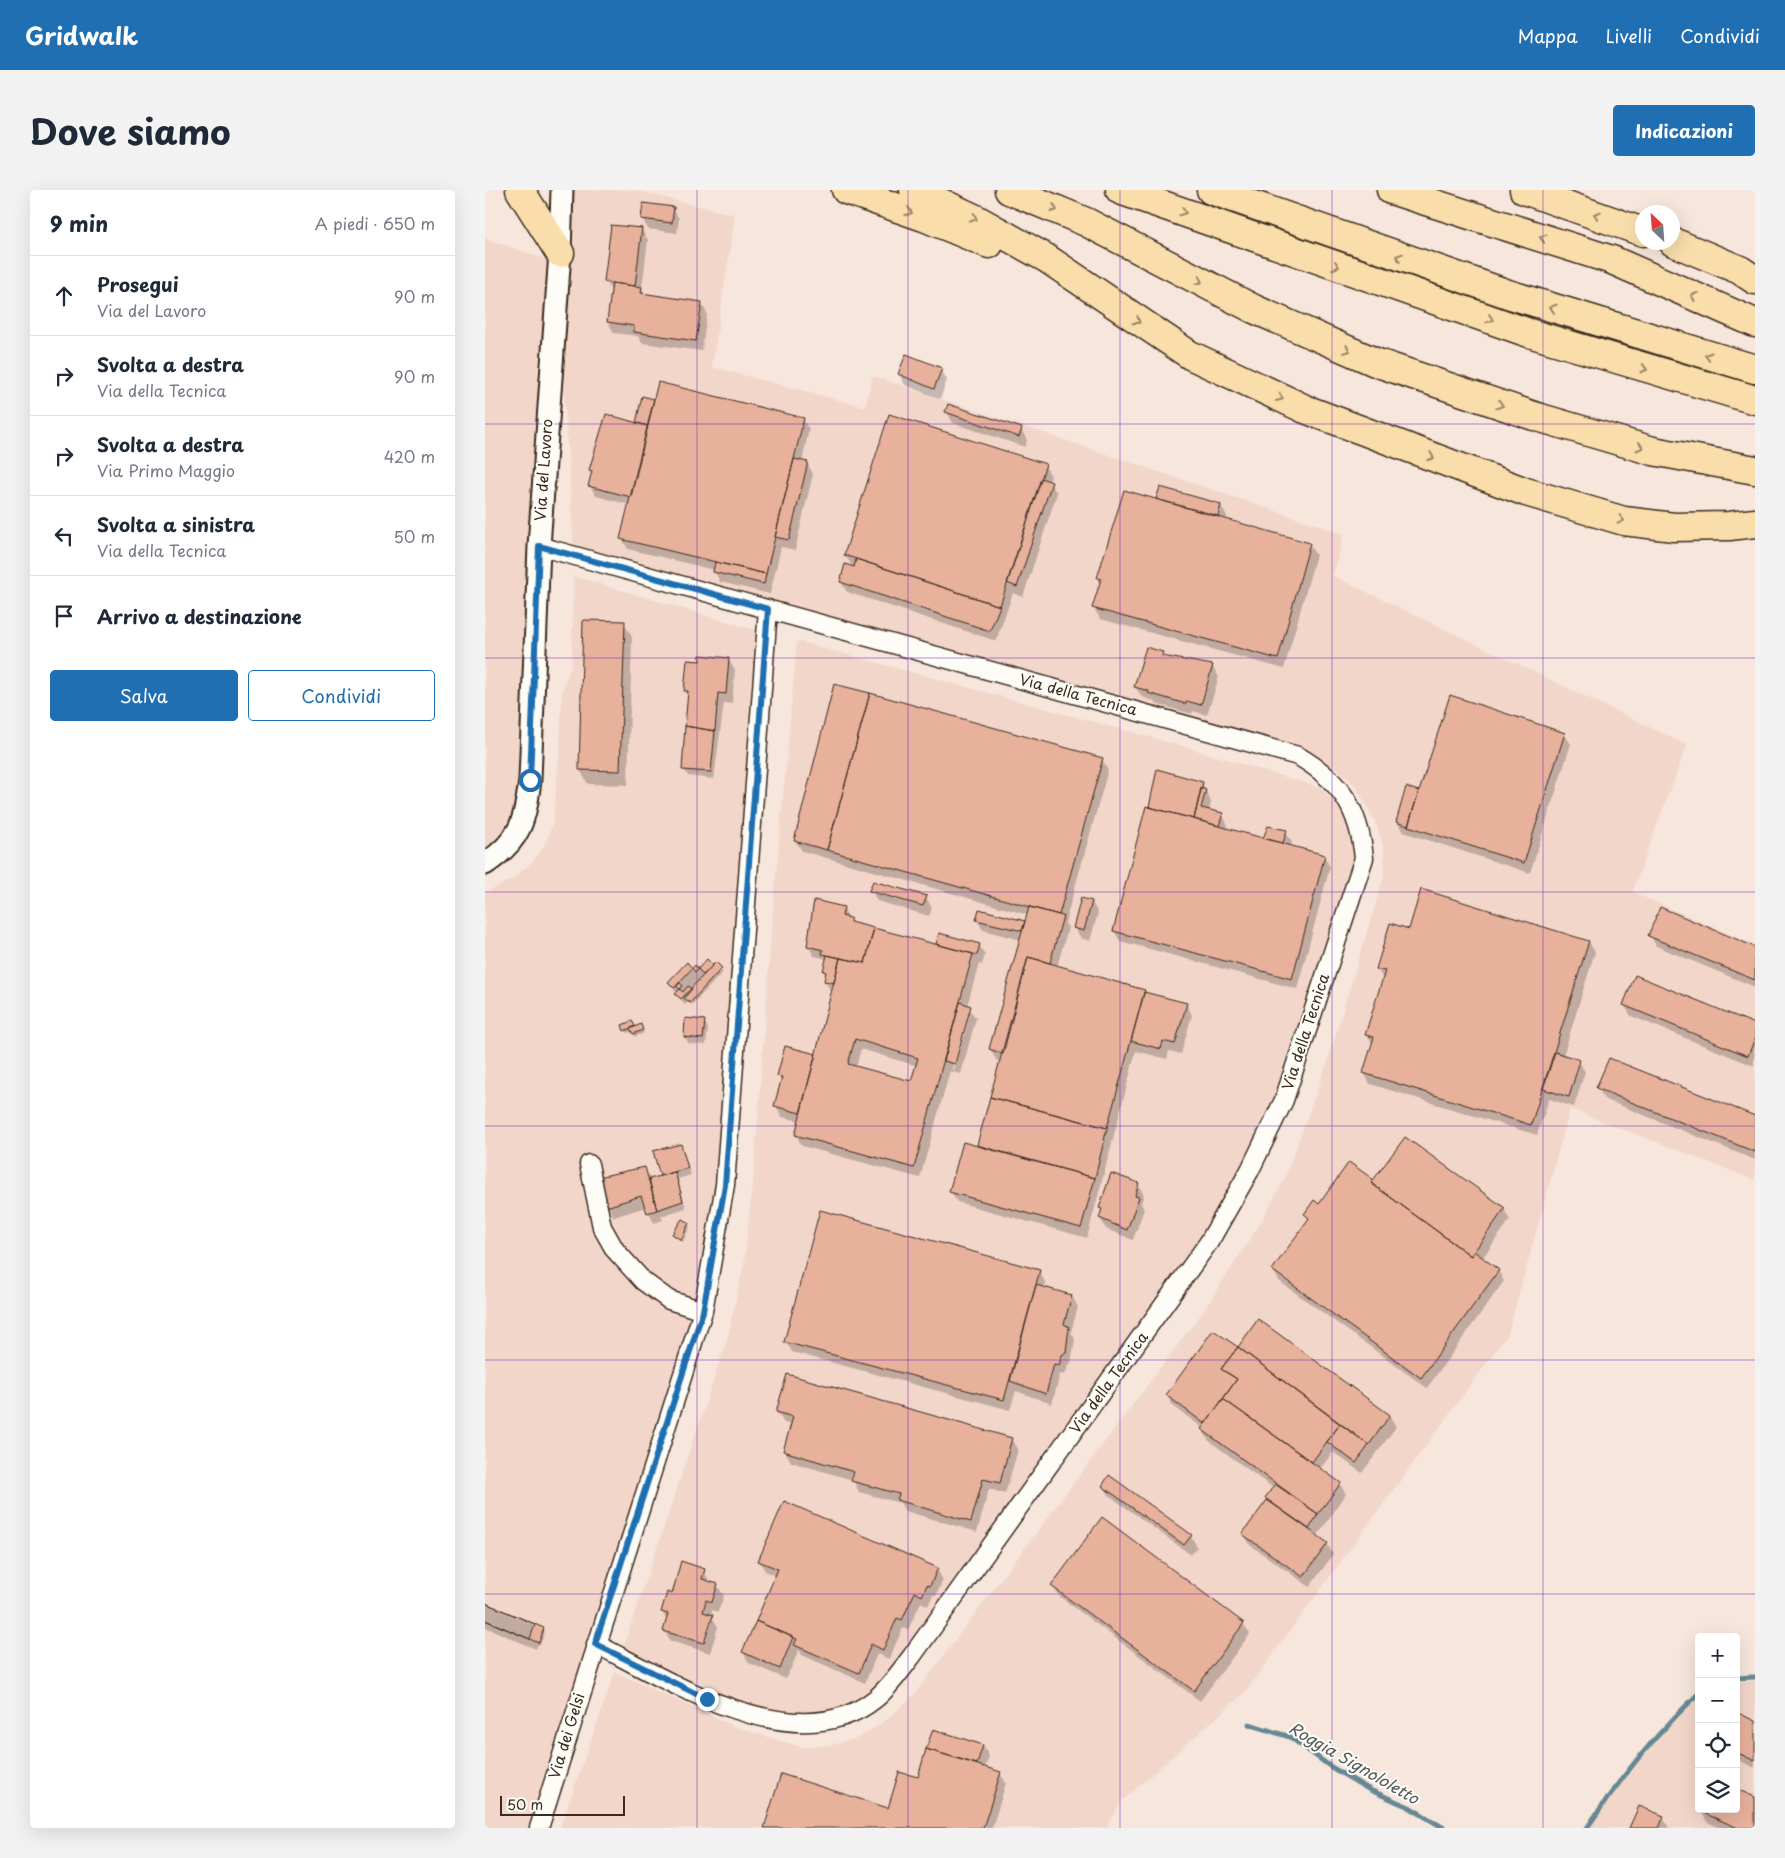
<!DOCTYPE html>
<html lang="it">
<head>
<meta charset="utf-8">
<style>
  :root { --surface:#fff; --page:#f2f2f3; --text:#1f2937; --muted:#747a83; --line:#e0e1e3; --accent:#1f6fb2 }
  body { margin:0; font-family:"Playpen Sans",sans-serif; background:var(--page); color:var(--text) }
  .controls { position:absolute; right:15px; bottom:15px; display:grid; overflow:hidden; border-radius:5px; box-shadow:0 5px 20px #0002 }
  .controls button { width:45px; height:45px; display:grid; place-items:center; padding:0; border:0; border-bottom:1px solid var(--line); background:var(--surface); color:var(--text); font:25px sans-serif }
  .compass { position:absolute; left:1150px; top:15px; width:45px; height:45px; border-radius:50%; background:var(--surface); box-shadow:0 5px 20px #0002; rotate:335deg }
  .scale { position:absolute; left:15px; bottom:12px; width:125px; box-sizing:border-box; padding-left:5px; border:2px solid #3b2a1e; border-top:0; font-size:14px; line-height:18px; white-space:nowrap; color:#3b2a1e; -webkit-text-stroke:4px #fdfcf7; paint-order:stroke }
  .stop { position:absolute; width:15px; height:15px; margin:-11px; border:4px solid #1f6fb2; border-radius:50%; background:#fff }
  .stop.end { background:#1f6fb2; border-color:#fff; box-shadow:0 1px 5px #0008 }
  .list { margin:0; padding:0; list-style:none }
  h2 { display:flex; justify-content:space-between; align-items:center; height:65px; margin:0; padding:0 20px; font-size:21px }
  h2 small { font-size:16px; font-weight:400; color:var(--muted) }
  .list li { display:grid; grid-template-columns:32px 1fr auto; gap:15px; align-items:center; box-sizing:border-box; height:80px; padding:0 20px; border-top:1px solid var(--line) }
  .list b { display:block; font-size:19px; white-space:nowrap }
  .list p { margin:0; font-size:16px; white-space:nowrap; color:var(--muted) }
  .list em { font-size:16px; font-style:normal; color:var(--muted) }
  .actions { display:flex; gap:10px; padding:15px 20px }
  .actions a { flex:1; padding:11px 0; border:1px solid var(--accent); border-radius:5px; text-align:center; font-size:18px; color:var(--accent) }
  .actions .main { background:var(--accent); color:#fff }
  .icon { flex:none; width:28px; height:28px; fill:none; stroke:currentColor; stroke-width:2; stroke-linecap:round; stroke-linejoin:round }
  .map { position:relative; flex:none; width:1270px; height:1638px; overflow:hidden; border-radius:5px }
  header { display:flex; align-items:center; gap:30px; box-sizing:border-box; height:70px; padding:0 25px; background:var(--accent); color:#fff }
  header strong { font-size:24px }
  nav { display:flex; gap:28px; margin-inline-start:auto; font-size:18px }
  .intro { display:flex; align-items:center; justify-content:space-between; box-sizing:border-box; height:120px; padding:0 30px }
  h1 { margin:0; font-size:35px }
  .button { padding:12px 22px; border-radius:5px; background:var(--accent); color:#fff; font-size:18px; font-weight:700 }
  main { display:flex; gap:30px; padding:0 30px }
  aside { flex:1; background:var(--surface); border-radius:5px; box-shadow:0 5px 20px #0002 }
  .map>svg:first-child { display:block }
</style>
</head>
<body>
<header>
<strong>Gridwalk</strong>
<nav><a>Mappa</a><a>Livelli</a><a>Condividi</a></nav>
</header>
<div class="intro"><h1>Dove siamo</h1><a class="button">Indicazioni</a></div>
<main>
<aside>
<h2>9 min<small>A piedi · 650 m</small></h2>
<ul class="list">
<li><svg class="icon" aria-label="ahead" viewBox="0 0 24 24"><path d="M12 20V5M6 11l6-6 6 6"/></svg><div><b>Prosegui</b><p>Via del Lavoro</p></div><em>90 m</em></li>
<li><svg class="icon" aria-label="right" viewBox="0 0 24 24"><path d="M7 20v-9h11M14 6l5 5-5 5"/></svg><div><b>Svolta a destra</b><p>Via della Tecnica</p></div><em>90 m</em></li>
<li><svg class="icon" aria-label="right" viewBox="0 0 24 24"><path d="M7 20v-9h11M14 6l5 5-5 5"/></svg><div><b>Svolta a destra</b><p>Via Primo Maggio</p></div><em>420 m</em></li>
<li><svg class="icon" aria-label="left" viewBox="0 0 24 24"><path d="M17 20v-9H6M10 6l-5 5 5 5"/></svg><div><b>Svolta a sinistra</b><p>Via della Tecnica</p></div><em>50 m</em></li>
<li><svg class="icon" aria-label="arrive" viewBox="0 0 24 24"><path d="M6 21V4h12l-3 4 3 4H6"/></svg><div><b>Arrivo a destinazione</b></div></li>
</ul>
<div class="actions"><a class="main">Salva</a><a>Condividi</a></div>
</aside>
<div class="map">
<svg width="1270" height="1638" viewBox="0 0 1270 1638">
  <rect width="100%" height="100%" fill="#f6e6dc"/>
  <filter id="ink" filterUnits="userSpaceOnUse"><feTurbulence type="fractalNoise" baseFrequency=".02" numOctaves="2"/><feDisplacementMap in="SourceGraphic" scale="10" xChannelSelector="R" yChannelSelector="G"/><feConvolveMatrix kernelMatrix="1 2 1 2 8 2 1 2 1" color-interpolation-filters="sRGB"/></filter>
  <g filter="url(#ink)">
    <path fill="#f2d6c9" d="M77,0H148L250,25L227,177L380,217L388,186L859,344L848,386L1202,555L1147,702L1270,755V990L1085,919L1023,1144L760,1502L637,1611L621,1638H75L130,1482L253,1538L316,1557L347,1555L373,1548L399,1532L429,1505L720,1119L776,1032L800,988L842,873L899,686V659L891,633L871,596L850,577L822,567L89,360L71,77L53,171L54,206L45,405L43,627L0,676V48L71,73Z
      M88,386L287,445L234,1070L48,1638H0V703L28,689L48,671L61,653L68,633L75,559L77,500L87,473Z
      M312,451L701,557L836,598L851,612L868,642L874,663L818,865L777,977L754,1019L699,1105L631,1197L385,1512L318,1532L262,1515L138,1458L242,1150L259,1074L269,982L287,732Z
      M1270,1491V1638H1100L1214,1500V1619H1251V1492Z"/>
    <path fill="#0003" fill-rule="evenodd" d="M188,18L194,29L192,43L163,39L157,28Z
      M156,39L163,50L157,99L160,105L216,113L222,123L217,161L157,153L153,146L129,143L123,132L127,103L121,92Z
      M456,179L462,190L455,209L420,195L414,184Z
      M170,210L318,229L324,239L317,272L322,273L328,284L310,360L296,357L285,404L235,392L229,380L143,359L137,349L145,315L111,306L105,296L108,285L105,280L152,234Z
      M462,222L536,239L542,250L540,257L468,233Z
      M560,276L566,286L564,292L572,303L538,407L528,403L511,451L362,402L356,392L368,378L360,365Z
      M676,298L736,315L742,326L741,330L824,354L831,365L799,479L615,429L609,418L616,393L613,388L672,311Z
      M139,433L147,447L143,595L103,594L95,580Z
      M677,463L680,468L727,476L734,487L722,525L708,521L707,524L671,514L669,511L657,507L650,497Z
      M243,469L250,480L247,514L239,513L229,589L203,586L199,579L204,507L200,500Z
      M1079,544L1086,554L1045,683L918,642L912,632L922,599L935,603Z
      M617,569L623,580L580,733L583,738L572,777L701,814L707,825L696,864L684,861L682,869L651,861L602,1048L472,1012L466,1002L493,957L517,872L511,870L505,859L536,750L498,740L492,730L495,720L541,732L543,725L317,661L310,650Z
      M717,593L726,612L724,621L737,624L743,635L742,639L779,650L784,637L801,642L807,652L806,657L839,666L845,677L812,799L635,751L629,741L665,618Z
      M386,700L441,707L447,718L444,726L392,711Z
      M607,712L613,723L605,751L596,748L589,738Z
      M358,718L368,734L452,756L455,745L494,755L500,765L497,775L494,774L482,816L491,828L476,884L465,881L435,988L317,956L311,945L315,931L297,927L291,916L297,893L293,886L331,866L346,802L340,791L342,785L339,781L342,769L329,766L323,755ZM482,823H485L469,880L467,879ZM376,859L432,876L427,893L371,877Z
      M925,741L1104,752L1110,762L1078,866L1094,871L1100,882L1089,917L1064,909L1052,945L885,894L879,883L888,855L882,845L899,790L892,779Z
      M1165,745L1270,758V797L1171,756Z
      M227,775L238,782L207,815L203,812L200,815L184,792L207,780Z
      M1139,815L1270,836L1269,876L1146,826Z
      M219,831L223,838L221,855L204,854L200,847Z
      M147,832L150,838L156,836L159,843L150,847L147,841L142,843L138,836Z
      M1113,898L1270,928V970L1119,909Z
      M196,955L206,985L193,989L201,1018L176,1026L178,1030L169,1033L161,1017L129,1027L123,1017L115,988L160,979L166,990L176,987L169,962Z
      M653,994L659,1005L656,1013L659,1019L648,1050L621,1039L615,1028L617,1021L615,1018Z
      M834,1016L1019,1019L1025,1030L997,1069L1013,1080L1019,1091L942,1198L794,1091L788,1080L824,1030L821,1024Z
      M203,1034L205,1037L198,1052L189,1044Z
      M554,1081L560,1092L559,1098L587,1106L593,1117L586,1142L590,1149L586,1173L583,1176L580,1185L575,1184L567,1214L531,1201L525,1220L307,1162L301,1152Z
      M773,1131L905,1226L911,1237L877,1283L848,1262L835,1279L855,1294L861,1304L832,1347L842,1354L848,1364L825,1397L765,1355L759,1344L783,1311L781,1308L788,1298L723,1250L717,1240L718,1238L688,1216L682,1205L753,1159Z
      M292,1222L526,1249L533,1260L520,1304L504,1299L492,1342L420,1321L415,1313L374,1302L368,1290L306,1272L300,1261L307,1235L299,1233Z
      M618,1296L706,1346L712,1357L706,1365L625,1306Z
      M274,1370L452,1379L458,1390L451,1406L448,1405L443,1416L436,1412L423,1440L418,1438L404,1469L392,1464L380,1493L317,1465L314,1460L301,1489L264,1473L258,1462L292,1386L280,1381Z
      M219,1380L225,1393L232,1395L239,1406L233,1422L227,1420L226,1425L233,1437L225,1463L185,1451L179,1440L182,1431L177,1421L187,1405Z
      M568,1396L758,1434L765,1444L715,1511L574,1406Z
      M0,1414L58,1439L60,1442L55,1455L53,1454L51,1459L0,1437Z
      M1251,1524L1270,1533V1578L1251,1569Z
      M449,1541L498,1556L504,1566L500,1578L515,1583L521,1593L507,1638H280L404,1619L433,1589Z
      M1270,1608V1638H1236L1222,1632L1216,1621L1251,1619Z
      M1178,1627L1184,1638H1146Z"/>
    <g fill="none" stroke-linecap="round" stroke-linejoin="round">
      <path stroke="#668895" stroke-width="5" d="M1251,1488L1270,1487
        M764,1534L805,1547L846,1577L885,1600L924,1617L959,1638
        M1102,1638C1134,1589 1172,1543 1214,1503"/>
    </g>
    <path fill="#e7b19c" stroke="#3b2a1e" fill-rule="evenodd" d="M158,13L189,17L187,33L156,29Z
      M126,35L157,38L150,96L119,92Z
      M127,93L157,97L156,103L217,112L211,151L149,142V136L122,132Z
      M421,164L457,178L449,199L413,184Z
      M173,192L319,228L281,384L135,349Z
      M157,206L169,209L163,236L151,233Z
      M463,214L537,238L534,247L460,222Z
      M121,224L163,236L146,307L103,296L107,281L104,280Z
      M404,224L561,274L515,416L359,365Z
      M309,269L323,272L304,350L290,347Z
      M556,288L567,292L532,397L522,393Z
      M675,297L736,314L733,326L671,309Z
      M639,300L825,353L793,469L607,418L616,389L612,388Z
      M371,369L515,416L505,441L355,392L360,374L369,377Z
      M230,372L281,384L279,394L228,382Z
      M98,430L140,431L135,581L94,580Z
      M661,457L678,462L677,466L728,475L716,515L702,511L701,514L663,503L664,501L649,497Z
      M215,465L244,468L241,504L233,503L230,541L200,536L203,501H199L202,470L215,471Z
      M349,494L385,503L342,660L309,651Z
      M385,503L618,568L574,725L342,660Z
      M965,505L1080,543L1039,673L923,636Z
      M200,536L230,541L226,582L197,580Z
      M672,579L718,592L709,629L664,617Z
      M921,597L934,601L923,636L911,632Z
      M716,598L721,600L716,618L738,623L734,636L709,629Z
      M661,616L840,665L807,789L628,741Z
      M783,636L802,640L798,653L778,648Z
      M388,691L442,706L438,716L384,701Z
      M936,699L1104,751L1046,935L878,883L889,847L880,845L900,781L891,779L905,733L924,739Z
      M596,708L607,711L599,741L588,738Z
      M329,710L359,717L357,726L366,728L365,732L389,738L380,773L337,764L338,760L322,756Z
      M544,717L578,726L565,773L543,767L518,864L504,859Z
      M1175,717L1270,757V790L1163,746Z
      M494,719L540,731L537,741L491,730Z
      M389,738L488,764L429,978L310,945L355,768L380,773ZM370,849L433,868L426,891L363,874Z
      M454,743L495,754L492,765L451,754Z
      M342,765L355,768L349,793L339,791L341,782L338,781Z
      M543,767L660,800L622,938L505,907Z
      M222,769L228,775L196,809L190,804L198,796L195,793L189,798L183,792L202,772L210,782Z
      M231,772L237,778L205,813L199,808L207,799L203,796L198,802L191,796L210,775L218,785Z
      M1150,785L1270,834V848L1263,866L1138,815Z
      M659,802L702,813L690,854L678,851L676,859L646,851Z
      M475,812L486,816L470,874L459,871Z
      M200,828L220,830L218,849L199,847Z
      M147,831L150,836L139,841L137,835Z
      M156,834L158,840L148,844L145,839Z
      M300,856L331,864L315,923L289,916L297,887L292,886Z
      M1070,862L1095,870L1084,907L1058,899Z
      M1124,868L1270,926V962L1111,898Z
      M505,907L622,938L610,988L492,955Z
      M920,947L1020,1018L986,1066L886,993Z
      M478,952L610,988L596,1038L464,1002Z
      M196,954L203,978L175,986L168,961Z
      M864,972L889,990L886,993L986,1066L989,1061L1014,1080L936,1188L787,1080L824,1028L819,1024L829,1010L834,1014Z
      M160,977L172,1020L162,1023L156,1006L121,1017L113,987Z
      M190,982L198,1011L172,1020L164,989Z
      M626,983L654,993L650,1006L654,1007L642,1040L614,1028L617,1019L614,1018Z
      M335,1020L555,1080L519,1210L299,1152Z
      M197,1029L204,1033L196,1050L187,1044Z
      M551,1095L587,1105L579,1134L584,1137L581,1162L577,1165L574,1175L569,1174L561,1204L525,1191Z
      M773,1129L905,1225L884,1255L753,1157Z
      M728,1140L753,1157L736,1179L752,1189L720,1234L681,1205Z
      M753,1157L855,1234L827,1272L738,1209L752,1189L736,1179Z
      M302,1184L527,1248L515,1293L498,1289L486,1332L412,1310L414,1304L366,1291L369,1282L298,1261L308,1227L291,1222Z
      M738,1209L856,1293L833,1324L716,1239Z
      M855,1234L884,1255L871,1273L842,1252Z
      M624,1285L707,1345L699,1355L617,1296Z
      M790,1294L833,1324L824,1339L780,1308Z
      M782,1310L843,1353L818,1387L757,1344Z
      M299,1311L453,1378L445,1396L442,1395L437,1406L430,1402L417,1430L412,1428L398,1460L386,1454L374,1483L309,1455L312,1449L271,1431L293,1379L273,1371Z
      M617,1327L759,1433L709,1501L566,1396Z
      M196,1371L220,1379L217,1389L233,1394L227,1412L221,1410L218,1422L228,1425L219,1453L178,1441L183,1424L176,1422L182,1402L187,1404Z
      M0,1413L50,1434L45,1449L0,1430Z
      M0,1413L59,1438L54,1453L0,1430Z
      M271,1431L308,1447L295,1479L257,1462Z
      M1251,1522L1270,1531V1571L1251,1562Z
      M448,1539L498,1555L492,1574L441,1559Z
      M441,1559L516,1582L498,1638H279L296,1584L403,1618L414,1582L433,1587Z
      M1251,1599L1270,1607V1638H1253L1214,1621L1215,1619H1251Z
      M1154,1616L1179,1626L1174,1638H1144Z"/>
    <g fill="none" stroke-linecap="round" stroke-linejoin="round">
      <g stroke="#3b2a1e" stroke-width="21">
        <path id="minor" d="M54,356L813,566C856,591 874,619 879,668L799,910L765,980L724,1052L427,1466C416,1480 404,1498 390,1509C312,1572 184,1491 111,1454
          M104,974L117,1037L130,1060L158,1091L184,1110L218,1121
          M54,1638L218,1121L240,995L283,419"/>
      </g>
      <g stroke="#3b2a1e" stroke-width="25">
        <path id="tertiary" d="M0,674C36,650 40,631 45,590L54,356L75,63L77,0"/>
      </g>
      <g stroke="#3b2a1e" stroke-width="31">
        <path id="trunk" d="M35,0L75,63
          M361,0L439,27L504,54
          M429,0L491,29L561,68L705,165L820,219L1041,302L1139,331L1189,337L1244,336L1270,333
          M1039,0L1158,42
          M1188,52L1255,80L1270,90"/>
      </g>
      <g stroke="#3b2a1e" stroke-width="31">
        <path id="motorway" d="M524,0L601,32L769,119L890,172L1049,226L1168,261L1270,280
          M635,0L1044,143L1270,210
          M726,0L1023,104L1270,179
          M906,0L1127,70L1270,133"/>
      </g>
      <use href="#minor" stroke="#fdfcf7" stroke-width="18"/>
      <use href="#tertiary" stroke="#fdfcf7" stroke-width="21"/>
      <use href="#trunk" stroke="#f9deab" stroke-width="28"/>
      <use href="#motorway" stroke="#f9deab" stroke-width="28"/>
    </g>
    <defs><path id="oneway-chevron" d="M-2-3.5L2.5 0L-2 3.5" fill="none" stroke-width="1.6" stroke-linecap="round" stroke-linejoin="round" transform="scale(1.25)"/></defs>
    <g stroke="#9a8464">
      <use href="#oneway-chevron" transform="translate(569 19) rotate(23)"/>
      <use href="#oneway-chevron" transform="translate(424 22) rotate(20)"/>
      <use href="#oneway-chevron" transform="translate(698 22) rotate(19)"/>
      <use href="#oneway-chevron" transform="translate(1112 25) rotate(-161)"/>
      <use href="#oneway-chevron" transform="translate(489 28) rotate(27)"/>
      <use href="#oneway-chevron" transform="translate(1058 48) rotate(-163)"/>
      <use href="#oneway-chevron" transform="translate(914 67) rotate(-161)"/>
      <use href="#oneway-chevron" transform="translate(851 76) rotate(19)"/>
      <use href="#oneway-chevron" transform="translate(714 91) rotate(27)"/>
      <use href="#oneway-chevron" transform="translate(1209 106) rotate(-156)"/>
      <use href="#oneway-chevron" transform="translate(1068 118) rotate(-162)"/>
      <use href="#oneway-chevron" transform="translate(1005 129) rotate(19)"/>
      <use href="#oneway-chevron" transform="translate(652 131) rotate(34)"/>
      <use href="#oneway-chevron" transform="translate(862 160) rotate(23)"/>
      <use href="#oneway-chevron" transform="translate(1223 166) rotate(-164)"/>
      <use href="#oneway-chevron" transform="translate(1159 179) rotate(16)"/>
      <use href="#oneway-chevron" transform="translate(795 208) rotate(24)"/>
      <use href="#oneway-chevron" transform="translate(1015 215) rotate(19)"/>
      <use href="#oneway-chevron" transform="translate(1155 257) rotate(17)"/>
      <use href="#oneway-chevron" transform="translate(946 267) rotate(21)"/>
      <use href="#oneway-chevron" transform="translate(1136 330) rotate(13)"/>
    </g>
  </g>
  <g fill="none" stroke-linecap="round" stroke-linejoin="round" filter="url(#ink)">
    <path stroke="#1f6fb2" stroke-width="6" d="M45,590L54,356L283,419L240,995L218,1121L110,1454L222,1509"/>
  </g>
  <path fill="none" stroke="#7b2cbf" stroke-width="1" stroke-opacity="0.55" d="M212,0V1638M423,0V1638M635,0V1638M847,0V1638M1058,0V1638M0,234H1270M0,468H1270M0,702H1270M0,936H1270M0,1170H1270M0,1404H1270"/>
  <g text-anchor="middle" stroke-width="4" stroke-linejoin="round" paint-order="stroke">
    <g font-size="15" fill="#3b2a1e" stroke="#fdfcf7">
      <text transform="translate(59 280) rotate(-86)" y="5">Via del Lavoro</text>
      <text transform="translate(593 505) rotate(15)" y="5">Via della Tecnica</text>
      <text transform="translate(821 842) rotate(-72)" y="5">Via della Tecnica</text>
      <text transform="translate(624 1193) rotate(-54)" y="5">Via della Tecnica</text>
      <text transform="translate(82 1546) rotate(-73)" y="5">Via dei Gelsi</text>
    </g>
    <g font-size="16" font-style="italic" fill="#515959" stroke="#fdfcf7">
      <text transform="translate(869 1573) rotate(30)" y="6">Roggia Signololetto</text>
    </g>
  </g>
</svg>
<div class="controls">
<button>+</button>
<button>−</button>
<button><svg class="icon" aria-label="locate" viewBox="0 0 24 24"><circle cx="12" cy="12" r="6"/><path d="M12 2v4M12 18v4M2 12h4M18 12h4"/></svg></button>
<button><svg class="icon" aria-label="layers" viewBox="0 0 24 24"><path d="M12 4l9 5-9 5-9-5zM3 14l9 5 9-5"/></svg></button>
</div>
<svg class="compass" viewBox="-18 -18 36 36"><path d="M0-13l5 13h-10z" fill="#e53935"/><path d="M0 13l5-13h-10z" fill="#747a83"/></svg>
<div class="scale">50 m</div>
<div class="stop" style="left:45px;top:590px"></div>
<div class="stop end" style="left:222px;top:1509px"></div>
</div>
</main>
</body>
</html>
